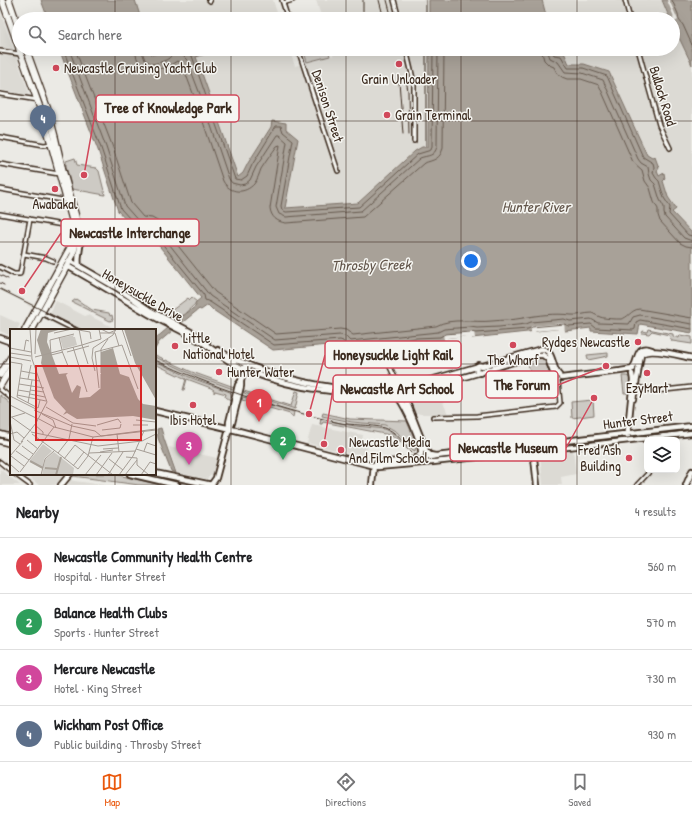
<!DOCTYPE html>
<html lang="en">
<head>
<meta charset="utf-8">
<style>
  :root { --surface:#fff; --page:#f2f2f2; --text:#202124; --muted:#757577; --line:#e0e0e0; --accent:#ea580c }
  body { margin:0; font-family:"Patrick Hand",sans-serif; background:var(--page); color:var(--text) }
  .controls { position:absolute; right:12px; bottom:12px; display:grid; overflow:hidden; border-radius:6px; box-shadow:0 4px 16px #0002 }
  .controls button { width:36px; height:36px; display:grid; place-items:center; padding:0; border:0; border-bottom:1px solid var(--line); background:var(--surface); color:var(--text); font:20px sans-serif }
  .you { position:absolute; left:471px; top:261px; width:14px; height:14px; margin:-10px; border:3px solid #fff; border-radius:50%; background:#1a73e8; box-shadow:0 0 0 6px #1a73e833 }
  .badge { display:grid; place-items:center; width:26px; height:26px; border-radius:50%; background:var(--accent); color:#fff; font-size:13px; font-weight:700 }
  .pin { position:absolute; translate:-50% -33px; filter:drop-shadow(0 1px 2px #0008) }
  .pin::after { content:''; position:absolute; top:21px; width:14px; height:12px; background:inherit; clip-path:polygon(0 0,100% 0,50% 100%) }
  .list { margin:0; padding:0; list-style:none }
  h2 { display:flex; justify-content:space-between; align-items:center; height:52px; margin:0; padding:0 16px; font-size:17px }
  h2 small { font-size:13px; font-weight:400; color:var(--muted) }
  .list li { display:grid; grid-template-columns:26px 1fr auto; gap:12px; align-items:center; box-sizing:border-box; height:56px; padding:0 16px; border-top:1px solid var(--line) }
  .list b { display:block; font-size:15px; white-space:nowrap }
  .list p { margin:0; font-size:13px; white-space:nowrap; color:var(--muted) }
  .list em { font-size:13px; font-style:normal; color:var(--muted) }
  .icon { flex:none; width:22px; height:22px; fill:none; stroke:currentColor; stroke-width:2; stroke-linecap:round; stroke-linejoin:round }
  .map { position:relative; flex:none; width:692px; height:485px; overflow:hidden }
  .search { position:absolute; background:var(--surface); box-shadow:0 4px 16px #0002; left:12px; right:12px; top:12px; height:44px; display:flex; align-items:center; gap:10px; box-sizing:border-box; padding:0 14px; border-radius:22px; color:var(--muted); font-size:15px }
  .sheet { height:276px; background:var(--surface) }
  nav { display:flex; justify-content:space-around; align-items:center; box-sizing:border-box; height:56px; border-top:1px solid var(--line); background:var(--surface); font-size:11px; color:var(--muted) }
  nav a { display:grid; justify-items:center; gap:2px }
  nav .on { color:var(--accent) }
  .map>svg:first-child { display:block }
</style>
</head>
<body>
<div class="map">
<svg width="692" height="485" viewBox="0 0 692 485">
  <rect width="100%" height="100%" fill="#ebeae5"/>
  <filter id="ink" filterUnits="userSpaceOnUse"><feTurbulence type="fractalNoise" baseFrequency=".025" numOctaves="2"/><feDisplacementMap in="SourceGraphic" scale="8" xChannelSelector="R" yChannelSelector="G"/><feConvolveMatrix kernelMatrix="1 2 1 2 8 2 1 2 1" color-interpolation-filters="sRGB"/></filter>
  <g filter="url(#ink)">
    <path fill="#dcdad4" d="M135,0H273L279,19H141Z
      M316,0H429V19H322Z
      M542,0H662L670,19H547Z
      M0,11L29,93L27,95L0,90Z
      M673,25L692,65V233L672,212L675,209L668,197L663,181L664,174L659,177L652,158L647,155L609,72L584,64H569L563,51L557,53L556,49H673Z
      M150,49H171L152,55Z
      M214,49H289L295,66L334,55L332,49H429L428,147L415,151L358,203L285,208L297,139L286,129L271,127L248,163L243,173L238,177L195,57L214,51Z
      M0,288L33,305L31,307L27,305L28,304L0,290Z
      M56,301L85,316L88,315L118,330H76L46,315L48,312L50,313Z
      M0,315L20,324L17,330H11V336L0,331Z
      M155,357L194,375L232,388V395L230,392L189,377L155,361Z
      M437,389L448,414H420L415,412L411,401L414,396Z
      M244,393L295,409L294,412L243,397Z
      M322,416L352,422L385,425L397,432L415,451L413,455L393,433L384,429L332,422L321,419Z
      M312,425L363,435L362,441L368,443L365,458L307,443Z
      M169,447L217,458L213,474L206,479L177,473L169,448Z
      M573,450L576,474L561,477L562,485H543L540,454Z
      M0,469L20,485H0Z
      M25,474H64L55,485H39Z
      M71,480L74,481L105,485H68Z"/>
    <path fill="#cdcac4" stroke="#847a71" d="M314,49H328L330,56L307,62L304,52Z
      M75,158L77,165L96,168L99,171L105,195L72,189L66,166V161Z
      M188,298L190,300L192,298L197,302C188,310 180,323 167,314Z
      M76,299L92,310L109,313L110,316L112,315L113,320L110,321L72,302Z
      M648,329L673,334V336L679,338L680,335L692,337V344L672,341L669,335L652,331L649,334L642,333L643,331L647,332Z
      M608,353V356L588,360L587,355Z
      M155,355L162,358L165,361L166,360L192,372L234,387L233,389L194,375L155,357Z
      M536,357H541L545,360L551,378L556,383V390L546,382L533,383L527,360Z
      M155,361L189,377L230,392L232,395L230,401L225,397L226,394L215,391L214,393V390L211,388L187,379L184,390H183L186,379L155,364Z
      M622,376H627L630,378L628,393H624Z
      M244,391L291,406L296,391L299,392L295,409L244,393Z
      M0,395L11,404V434L0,432Z
      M243,397L294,412L293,417L291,416L290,414L242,400Z
      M593,400L594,415L572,418L571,402Z
      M323,413L350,419L407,421C409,429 419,443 415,451L413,450L397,432L385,425L352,422L322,416Z
      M321,419L355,426L384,429L393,433L408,450L401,442L390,435L323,422L322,424H320Z
      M75,474H114L160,485H139L73,476Z
      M141,474H150L194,485H186Z"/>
    <path fill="#a8a198" stroke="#7c7167" d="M41,0H135L141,19H48Z
      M429,0H542L547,19H429Z
      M662,0H692V65L673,25V19H670Z
      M59,49H150L152,55L171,49H189L190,51L198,49H214L215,51L196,57L211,99L238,177L243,173L248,163L271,127L272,121L286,123V129L298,139L285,208L358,203L415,151L422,147H428L429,49H556L557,53L563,50L569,64H584L609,72L647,155L652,158L655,157L659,168L657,171L659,176L664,173L665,179L663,181L668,197L676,209L672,212L692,233V333L640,324L638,334L591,331V328L565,331L564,328L472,338L471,335L444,338L445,341L416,342L343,351L340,344L273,350L213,310L208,305L201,310L199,309L183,322L179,319L196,306L195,303L201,298L148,232L141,237L118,211L98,150Z
      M168,328L172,331L159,342L155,349L156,343H155V339Z
      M161,428L164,439L176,473L171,471L158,438L157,429Z"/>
    <path fill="#ebeae5" d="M667,0H669L678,20L673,23V19H670L674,17Z
      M564,323L565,331H558V329L536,331L535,332L531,333V326Z
      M474,331L475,338H470L469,336L447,338V340H444L443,334Z"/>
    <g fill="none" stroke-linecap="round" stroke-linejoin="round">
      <path stroke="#675a4f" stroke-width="1" d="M672,0L678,14L679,20L683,25L692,45
        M63,49L101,148L121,209L140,230L147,228L151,230L204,295L205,300L210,302L274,345L340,340L343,341L347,347L416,338L440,337L445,334L470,332L476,333L528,329L532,327L564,324L569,326L591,324L596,328L633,330L635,329L636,322L640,320L692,329
        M69,49L106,147L125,206L141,224L150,223L155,226L210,296L275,340L340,335L345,336L350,341L438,332L444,329L470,327L477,328L499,327L526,324L531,322L564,319L570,321L591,319L598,323L629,324L633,317L640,315L692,324
        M75,49L112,145L131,203L143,217L152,218L159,222L215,292L276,334L340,329L346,330L353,335L436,326C452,317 474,323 492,321C502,320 513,320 523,318C538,315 555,313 571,315C578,316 585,313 592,313C595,314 597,316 600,317C606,319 616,319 621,319C628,318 631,310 639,309L692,318
        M135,49C137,76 161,72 177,61L182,64L197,104L223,181C230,194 245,194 254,184C258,179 259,174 261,169C266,161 272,153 277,146L280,145L270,208C271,217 277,222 286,223L363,217L424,163C434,160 441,159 443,147L444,49
        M141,49L145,60L152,64C162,62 173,60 174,49
        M180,49L182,55L187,60L203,102L229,179L232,183L240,185L245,184L250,180L256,167L277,135H279L287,142L276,207L279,214L286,217L361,211L420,158C428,155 435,157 437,146L438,49
        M185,49L186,53L192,56L235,179L241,180L247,176L252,165L276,126H281L283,132L293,140L281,206L282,210L286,212L359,207L418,154L431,150L432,146L433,49
        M541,49L544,60L549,65L554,67L557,73L562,77L567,79H581L599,85L633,162L642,170L645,181L650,188L654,202L658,209V215L660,221L680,243L686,246L692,247
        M547,49L550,58L558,62L565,72L582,73L603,80L638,159L641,163L648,167L649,174L651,180L655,184L660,200L664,207V213L665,217L684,238L692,241
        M552,49L554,55L561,56L568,68H583L607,76L643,157L653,163L654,167L653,173L656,178L659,181L664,198L670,207L669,214L688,235L692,236"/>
      <g stroke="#3b2a1e" stroke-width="6">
        <path id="street" d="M209,0L210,1
          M282,0L288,19
          M394,0L399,19
          M625,0L630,19
          M283,3L293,0
          M298,49L338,171
          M406,49L414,83V141
          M638,49L659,125L670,148
          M0,51L20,54
          M0,94L38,100
          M0,137L44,145L51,144
          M0,164L59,174
          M0,189L68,201
          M0,214L74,227
          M24,254L46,258L53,261
          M0,267L14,274H20L30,219
          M40,315H45L75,330
          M390,367L397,382
          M636,387L656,391L692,387
          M0,389L11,398
          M433,417L477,416L556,407L560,403L558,381
          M0,462L11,471
          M15,474L30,485
          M637,485L651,470"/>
      </g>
      <g stroke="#3b2a1e" stroke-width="8">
        <path id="secondary" d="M78,233C84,244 76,255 79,266
          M70,261L117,288L151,311L193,333L207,342
          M67,266C95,281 121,298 149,314C165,323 183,331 200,341C215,350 228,363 246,370C298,391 340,393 395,395
          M218,350C255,374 351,399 393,386
          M476,367L477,372L481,373L484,371L536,355H543L548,359L556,380
          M631,370C640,362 634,343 652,350
          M638,372L641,355C648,346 681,356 692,358
          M561,378L620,371L633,369
          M392 390a7 7 0 1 1 14 0a7 7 0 1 1-14 0Z
          M403,384L420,383L476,367L479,365L482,366L541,349C555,350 551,368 559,375
          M405,394L478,373
          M404,395L426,451L430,455L435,456
          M398,397C405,406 423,443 421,454L415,459
          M633,399L638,373
          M155,411L235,430L378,467L433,462L692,433
          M230,428L232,423L241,386V381L245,367
          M0,434L11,437
          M628,436V429L633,380L632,374
          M0,441L11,444
          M533,449L537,485
          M374,465L378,463L422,459L436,456L692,426
          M155,473L212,485
          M130,474L177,485
          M61,485L70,474
          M211,485L216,478L229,429V422L238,385L241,381
          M372,485L374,465
          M686,485L692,471"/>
      </g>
      <g stroke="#3b2a1e" stroke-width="8">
        <path id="primary" d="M0,338L11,342"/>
      </g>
      <g stroke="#3b2a1e" stroke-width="8">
        <path id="highway" d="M2,0L19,48
          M9,0L19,29
          M19,49L45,122L74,227L71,246L25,330
          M26,49L47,107L55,137L62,167L76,217L78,233L73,255L32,330
          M0,375L11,357
          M0,386L11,368"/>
      </g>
      <use href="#street" stroke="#f6f6f2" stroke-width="3"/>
      <use href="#secondary" stroke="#f6f6f2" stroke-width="4.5"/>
      <use href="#primary" stroke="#f6f6f2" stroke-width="5"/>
      <use href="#highway" stroke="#f6f6f2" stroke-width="5.5"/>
      <path stroke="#3b2a1e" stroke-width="1" d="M0,289L82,330
        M155,360C213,387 274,408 336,422C352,426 369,424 385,428C404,434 406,456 427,460L552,447L692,430"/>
      <path stroke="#3b2a1e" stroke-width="1" d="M379,0L384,19
        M387,0L392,19
        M426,0V19
        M363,11V0
        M406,79L408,91L409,134
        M399,81L403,134
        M426,146V53
        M0,275L8,279
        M0,283L4,285"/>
    </g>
  </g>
  <path fill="none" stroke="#3b2a1e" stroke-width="1" stroke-opacity="0.55" d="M115,0V19M231,0V19M346,0V19M461,0V19M577,0V19M115,49V330M231,49V485M346,49V485M461,49V485M577,49V485M0,121H692M0,242H692M0,364H11M155,364H692M115,474V485"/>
  <g fill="#d1495b" stroke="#f6f6f2" stroke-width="1.5">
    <circle cx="399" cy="64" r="4"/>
    <circle cx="56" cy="68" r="4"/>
    <circle cx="387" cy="115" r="4"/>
    <circle cx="55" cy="189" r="4"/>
    <circle cx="638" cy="342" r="4"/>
    <circle cx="513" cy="345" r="4"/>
    <circle cx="175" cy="346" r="4"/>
    <circle cx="219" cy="372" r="4"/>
    <circle cx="647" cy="373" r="4"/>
    <circle cx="193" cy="405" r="4"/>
    <circle cx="341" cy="450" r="4"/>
    <circle cx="629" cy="458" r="4"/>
  </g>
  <g text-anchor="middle" stroke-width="3" stroke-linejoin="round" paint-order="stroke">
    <g font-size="14" fill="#3b2a1e" stroke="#f6f6f2" text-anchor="start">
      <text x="64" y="73">Newcastle Cruising Yacht Club</text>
      <text x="399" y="84" text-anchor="middle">Grain Unloader</text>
      <text x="395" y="120">Grain Terminal</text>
      <text x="55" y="209" text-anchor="middle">Awabakal</text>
      <text x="183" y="343">Little<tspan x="183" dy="16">National Hotel</tspan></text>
      <text x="630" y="347" text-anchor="end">Rydges Newcastle</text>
      <text x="513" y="365" text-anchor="middle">The Wharf</text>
      <text x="227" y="377">Hunter Water</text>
      <text x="647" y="393" text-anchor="middle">EzyMart</text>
      <text x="193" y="425" text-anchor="middle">Ibis Hotel</text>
      <text x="349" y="447">Newcastle Media<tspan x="349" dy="16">And Film School</tspan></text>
      <text x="621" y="455" text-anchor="end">Fred Ash<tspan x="621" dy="16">Building</tspan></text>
    </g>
    <g font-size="14" fill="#3b2a1e" stroke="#f6f6f2">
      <text transform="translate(663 96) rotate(73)" y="5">Bullock Road</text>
      <text transform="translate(328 106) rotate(72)" y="5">Denison Street</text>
      <text transform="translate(143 295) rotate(30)" y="5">Honeysuckle Drive</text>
      <text transform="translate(638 420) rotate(-7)" y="5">Hunter Street</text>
    </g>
    <g font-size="15" font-style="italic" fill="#615449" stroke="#f6f6f2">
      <text x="536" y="212">Hunter River</text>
      <text transform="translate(371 265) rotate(-1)" y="5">Throsby Creek</text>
    </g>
  </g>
  <g transform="translate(10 329)">
    <rect width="146" height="146" fill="#ebeae5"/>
    <path d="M64,6L63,8H65L67,16L53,20L50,9ZM33,115L42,122L34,130L33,139H31L20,131ZM44,123L64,139L63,146H32L35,131Z" fill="#cdcac4"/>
    <path d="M31,0H52L38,4L37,13L49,45L58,44L56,46L62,64L67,56L71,58L69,69L80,68L91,59V23L103,19L110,45L119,48L128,70L133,75L146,77V91L123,87L67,90L57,84L53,86L56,82L44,69L31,34L32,28L27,11ZM114,0H146V71L125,34Z" fill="#a8a198"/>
    <path fill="none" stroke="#a8a198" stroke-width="2" d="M20,132L33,139M35,139L47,140M46,146L51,128"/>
    <path fill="none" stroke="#a59d95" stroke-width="1" d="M63,0L80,3L81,10M91,0L99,4L106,1M112,0L121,27M44,4L62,0M90,4H105L109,17M49,8L52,21M63,18L77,63M0,19L21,23M14,22L16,11L19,12M52,22L58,37M53,23L41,26L40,11L64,5M57,23L79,17M0,24L21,27M25,25L26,0M0,28L21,32M25,28L72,16L69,0M0,33L12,35M12,35L7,68L28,79L30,71M78,35L72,16L91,10L89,0M11,42L27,45M85,42L82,29L83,19L103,6L106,0M91,44V20L98,10M10,49L30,52M18,50L21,36M9,55L34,59M89,59L85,23L112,16L128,60M91,59V45M8,61L20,63M20,61L34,63M20,65L35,68M7,66L36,72M0,67L26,80M18,74L22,51M0,76L28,90M36,78L63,94L86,97M24,81L62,97L85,102L91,107L146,100M32,85L43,91L46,99M0,87L21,102M2,88L15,84M29,90L44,98L83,108L146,101M126,91L146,93M0,92L4,111L10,115M25,96L33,103V105M87,96L108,90L111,94M123,96H138M92,101L110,99L111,95M21,103L88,117L132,112L146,105M0,105L7,103L14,109M22,105L48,124M107,105L109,123M17,111L28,120M11,113L26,94L37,73L22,30L20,0M65,116L103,146M12,117L23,125M93,120L108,119M126,120L146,126M6,122L19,131M134,122L137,114L146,117M90,123L103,121M48,124L59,110L62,95M48,124L68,140M79,124L126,122M0,127L13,112M1,127L14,137M116,128L127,129V136L139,146M54,130L65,116M99,130L113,141M0,135L9,143M63,137L74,123M68,140L78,127L83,108M10,143L44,98M31,146L35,130L44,122M75,146L91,126M86,146L102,124M98,146L113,123M109,146L123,127L134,102M115,146L127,131M131,146L140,133L146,135"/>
    <path fill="#d62828" fill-opacity="0.15" stroke="#d62828" stroke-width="2" d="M26,37H131V111H26Z"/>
    <rect width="146" height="146" fill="none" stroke="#3b2a1e" stroke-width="2"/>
  </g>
  <path fill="none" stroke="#d1495b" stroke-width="1.5" d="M84 175L96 108M22 291L61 233M309 414L325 355M606 366L558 385M324 444L333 389M594 398L566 448"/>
  <g fill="#d1495b" stroke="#f6f6f2" stroke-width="1.5">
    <circle cx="84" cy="175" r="4"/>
    <circle cx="22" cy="291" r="4"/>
    <circle cx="309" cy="414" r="4"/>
    <circle cx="606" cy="366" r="4"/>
    <circle cx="324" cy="444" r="4"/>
    <circle cx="594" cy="398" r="4"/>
  </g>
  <g fill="#f6f6f2" stroke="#d1495b" stroke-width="1.5">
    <rect x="96" y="95" width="143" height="27" rx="4"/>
    <rect x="61" y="219" width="138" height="27" rx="4"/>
    <rect x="325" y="341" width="136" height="27" rx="4"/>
    <rect x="486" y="371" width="72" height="27" rx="4"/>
    <rect x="333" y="375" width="129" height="27" rx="4"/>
    <rect x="450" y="434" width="116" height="27" rx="4"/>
  </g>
  <g font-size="15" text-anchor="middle" font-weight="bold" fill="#3b2a1e">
    <text x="168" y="113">Tree of Knowledge Park</text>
    <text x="130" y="238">Newcastle Interchange</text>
    <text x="393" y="360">Honeysuckle Light Rail</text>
    <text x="522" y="390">The Forum</text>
    <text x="397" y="394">Newcastle Art School</text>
    <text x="508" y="453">Newcastle Museum</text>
  </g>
</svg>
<div class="controls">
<button><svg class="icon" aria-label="layers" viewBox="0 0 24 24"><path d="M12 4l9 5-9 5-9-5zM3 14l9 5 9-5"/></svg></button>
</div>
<div class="you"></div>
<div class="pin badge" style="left:259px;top:422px;background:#e0444e">1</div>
<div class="pin badge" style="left:283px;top:460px;background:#2e9e5b">2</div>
<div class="pin badge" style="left:189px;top:465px;background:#d1479c">3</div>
<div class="pin badge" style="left:43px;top:138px;background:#5c6f8a">4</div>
<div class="search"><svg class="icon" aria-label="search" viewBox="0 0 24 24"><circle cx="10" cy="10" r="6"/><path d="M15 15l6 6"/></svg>Search here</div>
</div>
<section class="sheet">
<h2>Nearby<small>4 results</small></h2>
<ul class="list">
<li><span class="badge" style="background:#e0444e">1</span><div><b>Newcastle Community Health Centre</b><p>Hospital · Hunter Street</p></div><em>560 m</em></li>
<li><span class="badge" style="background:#2e9e5b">2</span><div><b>Balance Health Clubs</b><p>Sports · Hunter Street</p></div><em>570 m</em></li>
<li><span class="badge" style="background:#d1479c">3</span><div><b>Mercure Newcastle</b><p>Hotel · King Street</p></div><em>730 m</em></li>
<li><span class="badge" style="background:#5c6f8a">4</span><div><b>Wickham Post Office</b><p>Public building · Throsby Street</p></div><em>930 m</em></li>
</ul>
</section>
<nav>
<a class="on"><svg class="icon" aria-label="map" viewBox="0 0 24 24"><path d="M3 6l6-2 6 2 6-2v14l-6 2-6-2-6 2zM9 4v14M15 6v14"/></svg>Map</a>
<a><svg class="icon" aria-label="directions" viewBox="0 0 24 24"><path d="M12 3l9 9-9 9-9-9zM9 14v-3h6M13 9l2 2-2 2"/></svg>Directions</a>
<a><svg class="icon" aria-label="saved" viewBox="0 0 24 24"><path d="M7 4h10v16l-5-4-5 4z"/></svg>Saved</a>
</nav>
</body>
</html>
